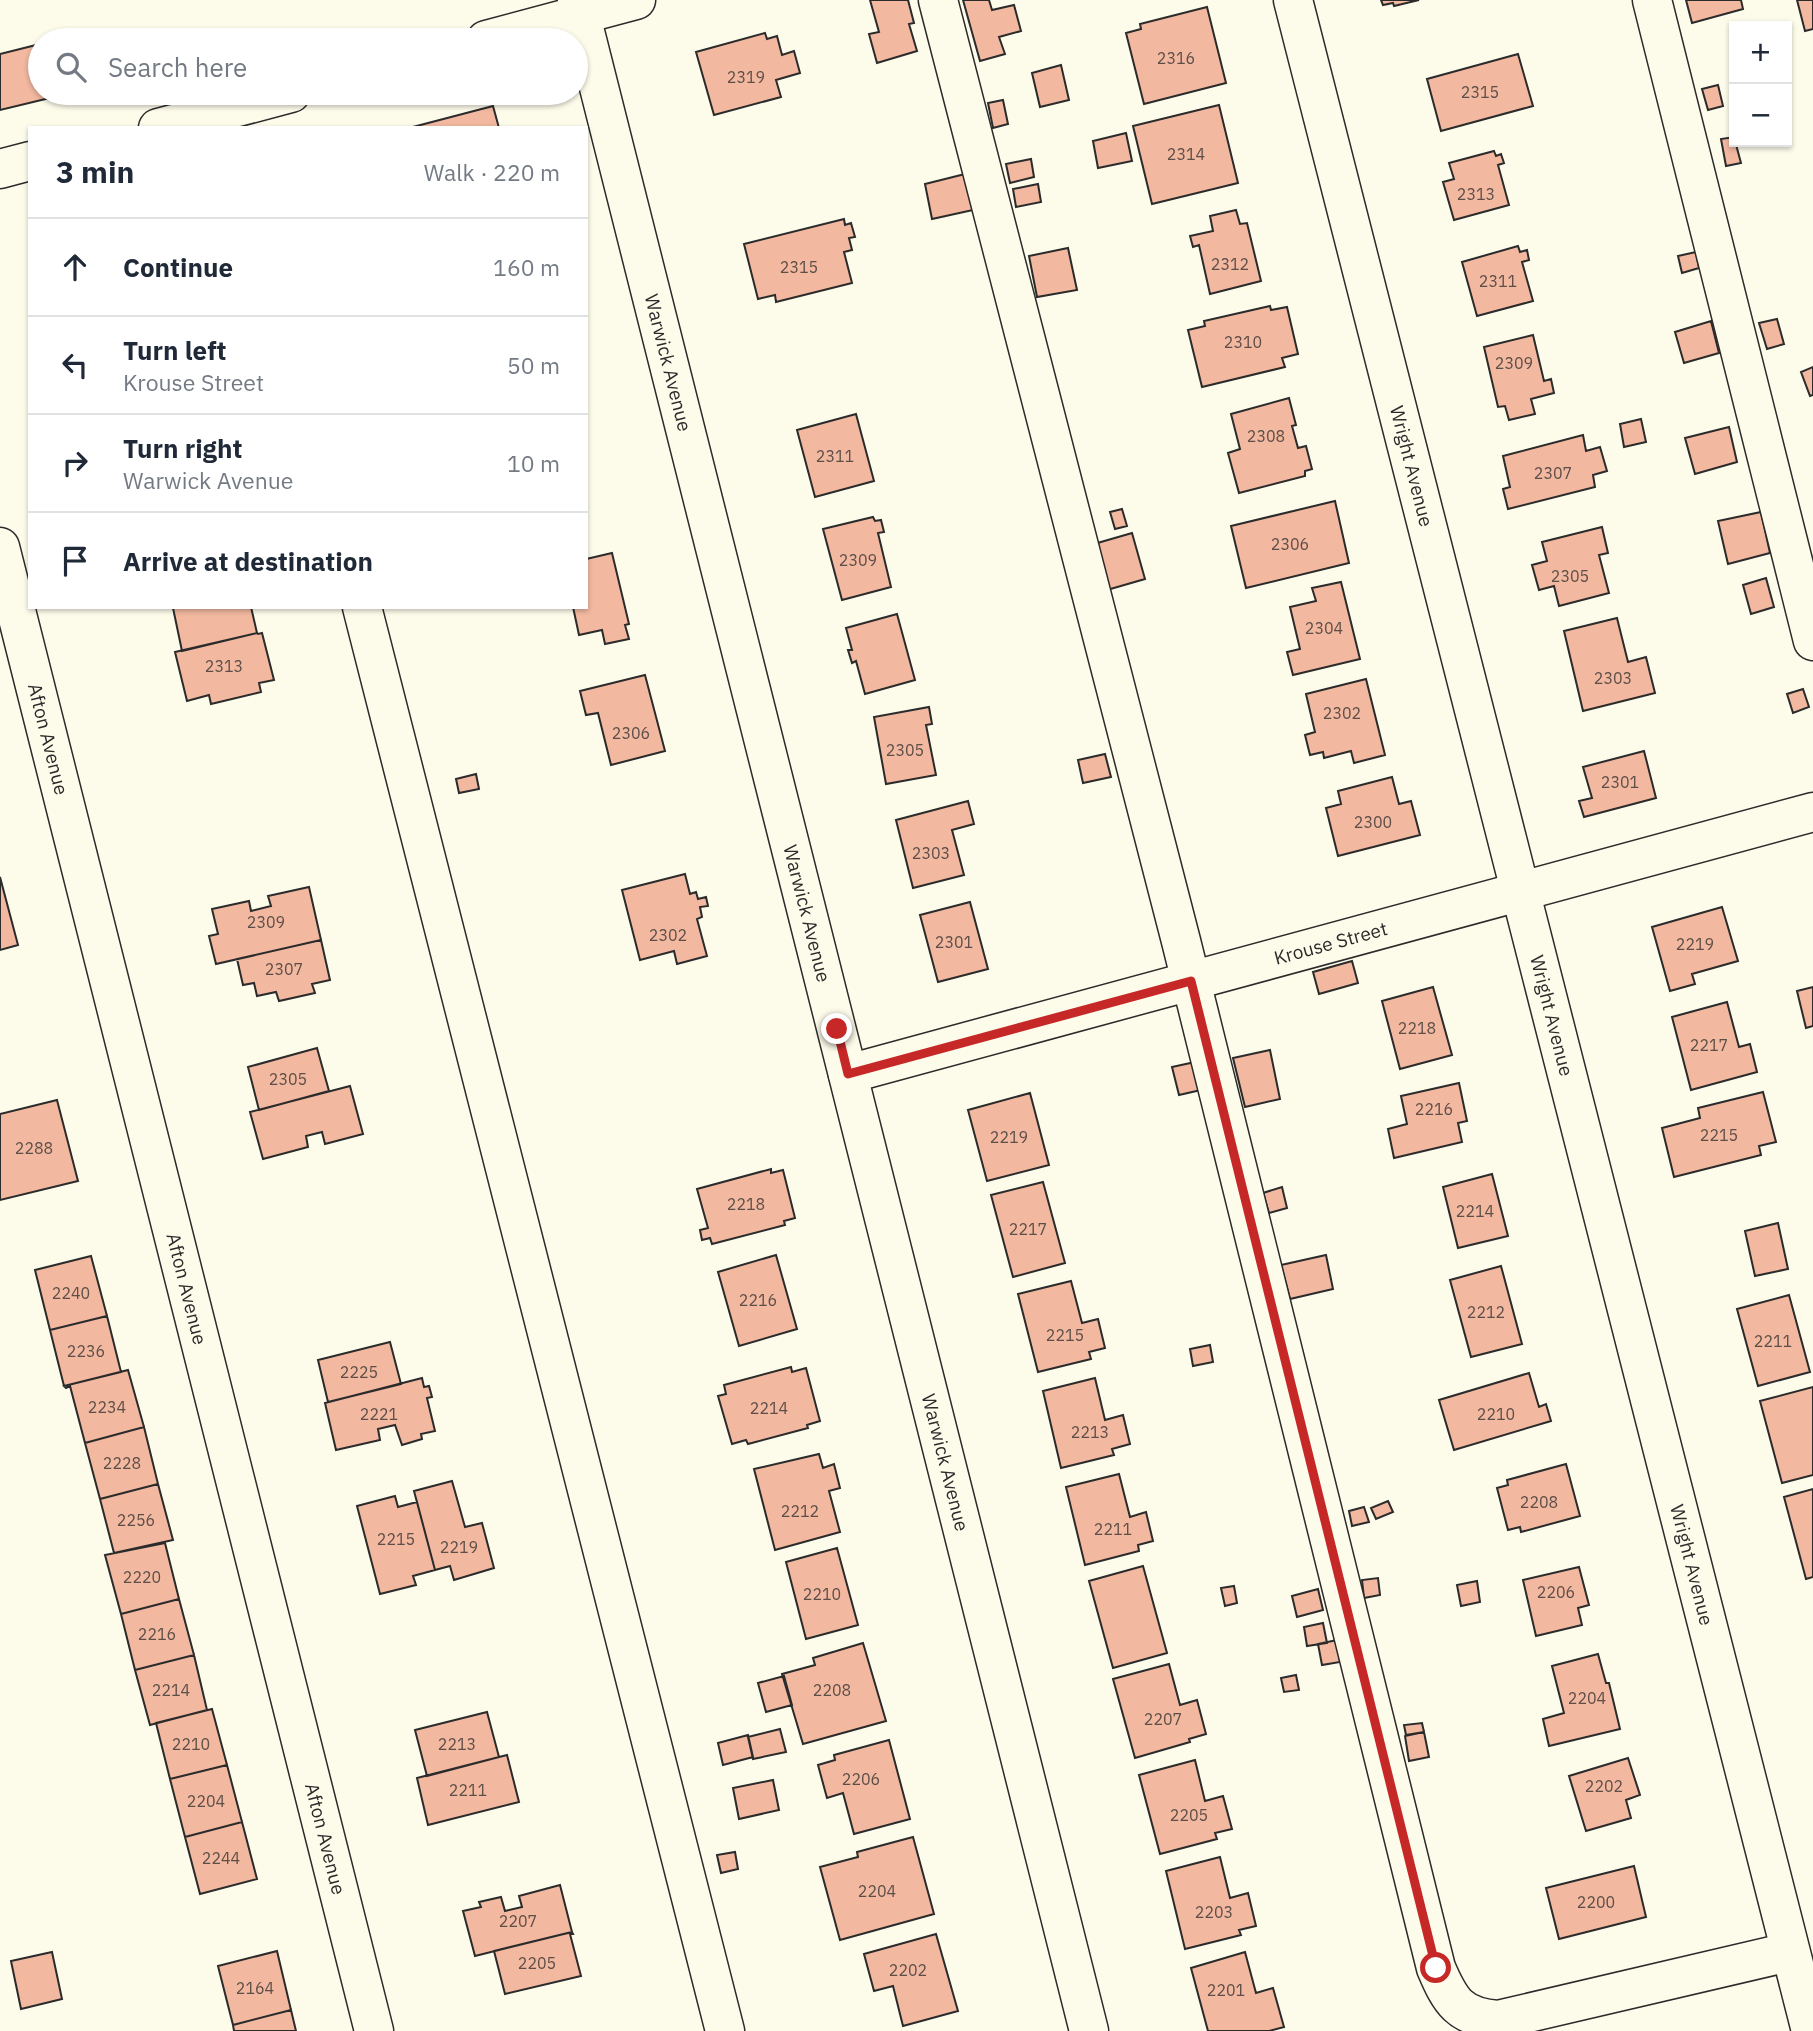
<!DOCTYPE html>
<html lang="en">
<head>
<meta charset="utf-8">
<style>
  :root { --surface:#fff; --page:#f6f6f7; --text:#1f2937; --muted:#747a83; --line:#e0e1e3 }
  body { margin:0; font-family:"IBM Plex Sans",sans-serif; background:var(--page); color:var(--text) }
  .controls { position:absolute; right:21px; top:21px; display:grid; overflow:hidden; border-radius:0px; box-shadow:0 2px 5px #0004 }
  .controls button { width:63px; height:63px; display:grid; place-items:center; padding:0; border:0; border-bottom:2px solid var(--line); background:var(--surface); color:var(--text); font:35px sans-serif }
  .stop { position:absolute; width:21px; height:21px; margin:-16px; border:5px solid #c62828; border-radius:50%; background:#fff }
  .stop.end { background:#c62828; border-color:#fff; box-shadow:0 2px 7px #0008 }
  .list { margin:0; padding:0; list-style:none }
  h2 { display:flex; justify-content:space-between; align-items:center; height:91px; margin:0; padding:0 28px; font-size:30px }
  h2 small { font-size:23px; font-weight:400; color:var(--muted) }
  .list li { display:grid; grid-template-columns:46px 1fr auto; gap:21px; align-items:center; box-sizing:border-box; height:98px; padding:0 28px; border-top:2px solid var(--line) }
  .list b { display:block; font-size:26px; white-space:nowrap }
  .list p { margin:0; font-size:23px; white-space:nowrap; color:var(--muted) }
  .list em { font-size:23px; font-style:normal; color:var(--muted) }
  .icon { flex:none; width:38px; height:38px; fill:none; stroke:currentColor; stroke-width:2; stroke-linecap:round; stroke-linejoin:round }
  .map { position:relative; flex:none; width:1813px; height:2031px; overflow:hidden }
  .search { position:absolute; background:var(--surface); box-shadow:0 2px 5px #0004; left:28px; top:28px; width:560px; height:77px; display:flex; align-items:center; gap:18px; box-sizing:border-box; padding:0 24px; border-radius:38px; color:var(--muted); font-size:26px }
  .panel { position:absolute; background:var(--surface); box-shadow:0 2px 5px #0004; left:28px; top:126px; width:560px; height:483px; border-radius:0px }
  .map>svg:first-child { display:block }
</style>
</head>
<body>
<div class="map">
<svg width="1813" height="2031" viewBox="0 0 1813 2031">
  <rect width="100%" height="100%" fill="#fdfbea"/>
  <path fill="#f2b8a0" stroke="#2b2b2b" stroke-width="2" d="M870,0H908L914,23L909,24L917,51L877,63L869,34L879,32Z
    M963,0H989L992,10L1014,5L1021,31L999,37L1005,54L980,61Z
    M1381,0H1419L1394,6L1393,3L1383,5Z
    M1686,0H1741L1743,9L1692,23Z
    M1797,0H1813V29L1805,31Z
    M1207,7L1226,83L1144,104L1126,33L1141,29L1140,24Z
    M765,33L767,39L777,36L782,55L794,51L800,73L776,80L781,97L714,115L696,52Z
    M36,45L40,62V93H61L62,95L0,110V54Z
    M1518,54L1533,106L1441,131L1427,79Z
    M1061,65L1069,100L1040,107L1032,73Z
    M1718,85L1723,106L1708,110L1702,89Z
    M1003,100L1008,124L993,128L988,103Z
    M1219,105L1238,183L1152,204L1133,126Z
    M493,106L499,128H409Z
    M1126,133L1132,161L1098,168L1093,141Z
    M1734,137L1741,163L1726,166L1721,139Z
    M1494,151L1496,156L1501,154L1504,163L1498,165L1509,205L1454,220L1443,182L1454,179L1449,163Z
    M1031,159L1034,177L1010,183L1006,164Z
    M965,174L973,210L932,219L925,184Z
    M1038,184L1041,202L1016,207L1013,189Z
    M1236,210L1240,224L1247,223L1261,281L1210,294L1199,245L1193,247L1190,236L1213,231L1210,216Z
    M844,219L845,225L851,223L855,237L849,238L852,250L844,252L852,283L776,302L775,295L758,299L744,244Z
    M1518,246L1520,252L1527,250L1529,260L1522,262L1533,301L1477,316L1462,262Z
    M1068,248L1077,290L1037,297L1029,256Z
    M1696,252L1699,268L1682,273L1678,256Z
    M1270,306L1271,310L1287,307L1298,354L1282,358L1285,367L1202,387L1188,330L1205,326L1204,321Z
    M1777,319L1784,344L1767,349L1759,323Z
    M1711,321L1719,353L1684,363L1675,332Z
    M1533,335L1544,381L1551,379L1554,393L1531,399L1535,414L1509,420L1505,406L1498,407L1484,347Z
    M1813,367V395L1810,396L1801,372Z
    M1289,398L1296,425L1292,426L1298,448L1306,446L1312,469L1305,471V476L1239,493L1228,453L1240,449L1231,414Z
    M856,414L874,481L815,497L797,430Z
    M1641,419L1646,442L1624,447L1620,424Z
    M1729,427L1737,462L1695,474L1685,438Z
    M1583,435L1586,451L1600,447L1607,471L1593,475L1595,487L1508,509L1503,489L1510,487L1503,456Z
    M1335,501L1349,563L1246,588L1231,526Z
    M1122,509L1127,526L1115,529L1110,512Z
    M1761,512L1770,553L1728,564L1718,521Z
    M873,517L875,521L881,520L884,532L878,533L891,587L842,600L823,529Z
    M1602,527L1608,553L1599,555L1609,593L1559,606L1554,586L1539,590L1532,565L1547,561L1542,542Z
    M1132,533L1145,579L1107,590L1094,544Z
    M612,553L629,624L625,625L629,639L605,644L602,630L579,635L573,607H586V559Z
    M1766,578L1774,607L1751,614L1743,585Z
    M1341,582L1360,659L1293,675L1287,652L1300,649L1290,607L1316,601L1312,588Z
    M251,607L257,633L182,651L173,608Z
    M897,614L915,680L865,694L856,661L852,663L848,650H852L846,628Z
    M1617,618L1628,662L1646,657L1655,693L1583,711L1564,631Z
    M257,633L258,634L262,633L274,680L259,683L261,692L211,704L209,695L187,701L175,652Z
    M645,675L665,751L611,765L598,713L586,715L580,691Z
    M1366,679L1385,755L1354,763L1351,751L1324,758L1323,752L1310,755L1305,735L1315,732L1306,694Z
    M1803,689L1809,707L1793,713L1787,694Z
    M929,707L932,724L926,725L936,775L886,784L874,717Z
    M1644,751L1656,798L1584,817L1579,801L1592,798L1583,767Z
    M1105,754L1111,777L1083,783L1078,760Z
    M476,774L479,789L459,793L456,779Z
    M1392,777L1399,804L1411,801L1420,835L1338,856L1326,808L1341,804L1338,791Z
    M968,801L974,824L952,830L964,875L913,888L896,820Z
    M685,874L690,894L696,892L698,899L706,897L708,906L700,907L702,917L697,919L707,956L677,964L674,951L640,960L622,890Z
    M0,877L18,945L0,950Z
    M309,887L321,940L216,964L209,936L218,934L212,909L249,901L251,911L271,906L268,896Z
    M970,902L988,969L938,982L920,915Z
    M1722,907L1738,961L1692,974L1695,984L1670,991L1652,927Z
    M321,940L330,980L312,984L315,993L279,1001L276,992L257,996L254,983L243,985L237,959Z
    M1352,961L1358,983L1319,994L1313,972Z
    M1433,987L1452,1055L1400,1069L1382,1001Z
    M1813,987V1026L1806,1028L1797,991Z
    M1727,1002L1739,1047L1750,1044L1757,1072L1691,1090L1672,1017Z
    M317,1048L329,1091L259,1110L248,1067Z
    M1270,1050L1280,1099L1245,1107L1233,1058Z
    M1195,1062L1201,1090L1179,1095L1172,1067Z
    M1459,1083L1467,1121L1458,1123L1462,1142L1394,1158L1388,1129L1407,1124L1401,1096Z
    M350,1086L363,1134L325,1144L322,1132L306,1136L308,1147L263,1159L250,1112Z
    M1763,1092L1776,1142L1759,1146L1761,1155L1674,1177L1662,1128L1700,1118L1698,1108Z
    M1030,1093L1049,1165L987,1181L968,1110Z
    M57,1100L78,1181L0,1200V1114Z
    M771,1169V1173L783,1170L795,1218L784,1221L785,1225L712,1244L710,1238L702,1240L700,1230L708,1228L697,1189Z
    M1492,1174L1508,1236L1458,1248L1443,1187Z
    M1043,1182L1065,1263L1013,1277L991,1195Z
    M1282,1187L1287,1208L1269,1213L1263,1193Z
    M1778,1223L1788,1269L1755,1276L1745,1231Z
    M776,1255L797,1329L739,1346L718,1272Z
    M1326,1255L1333,1289L1290,1299L1281,1265Z
    M91,1256L107,1316L50,1330L35,1270Z
    M1501,1266L1522,1344L1471,1357L1450,1280Z
    M1071,1281L1082,1323L1098,1319L1105,1348L1089,1352L1091,1359L1038,1372L1018,1294Z
    M1789,1295L1810,1372L1758,1386L1737,1309Z
    M107,1316L121,1372L64,1386L50,1330Z
    M390,1342L401,1384L328,1402L318,1360Z
    M1210,1345L1213,1362L1193,1366L1190,1349Z
    M791,1367L792,1372L806,1368L820,1421L807,1425L808,1428L748,1444L746,1440L732,1444L718,1396L726,1394L724,1385Z
    M128,1370L144,1427L85,1443L70,1386L66,1388L64,1386Z
    M1529,1373L1539,1407L1546,1404L1551,1421L1454,1450L1439,1400Z
    M422,1378L424,1387L429,1386L432,1397L427,1398L435,1431L421,1434L422,1439L402,1445L395,1425L378,1429L380,1440L336,1450L325,1403Z
    M1095,1378L1105,1420L1123,1415L1130,1444L1112,1449L1114,1455L1061,1468L1043,1391Z
    M1813,1387V1475L1782,1483L1760,1401Z
    M144,1427L158,1484L100,1499L85,1443Z
    M819,1454L823,1468L834,1464L840,1488L829,1491L840,1532L775,1550L754,1469Z
    M1566,1464L1580,1516L1521,1532L1520,1527L1508,1530L1497,1488L1508,1485L1507,1480Z
    M1119,1474L1130,1517L1146,1512L1153,1541L1138,1545L1139,1551L1085,1565L1066,1487Z
    M452,1481L465,1527L482,1523L494,1568L454,1580L450,1566L435,1570L414,1491Z
    M158,1484L173,1540L114,1553L100,1499Z
    M1813,1489V1577L1806,1579L1784,1497Z
    M395,1496L398,1507L417,1502L435,1570L413,1576L416,1585L380,1594L357,1506Z
    M1388,1501L1393,1512L1376,1519L1371,1508Z
    M1364,1507L1369,1522L1352,1526L1349,1511Z
    M165,1543L179,1599L121,1614L105,1555Z
    M837,1548L858,1625L806,1639L786,1562Z
    M1143,1566L1167,1653L1113,1668L1089,1581Z
    M1579,1567L1589,1605L1578,1608L1582,1625L1536,1636L1523,1580Z
    M1378,1578L1380,1595L1364,1598L1362,1580Z
    M1477,1581L1480,1602L1461,1606L1457,1585Z
    M1234,1586L1237,1603L1225,1606L1221,1588Z
    M1318,1589L1323,1610L1297,1617L1292,1596Z
    M179,1599L194,1655L135,1670L121,1614Z
    M1323,1623L1327,1643L1307,1646L1304,1627Z
    M1337,1640L1340,1662L1322,1665L1318,1644Z
    M863,1643L886,1721L803,1744L782,1674L815,1665L813,1658Z
    M1598,1654L1606,1683H1609L1620,1729L1549,1746L1543,1719L1564,1713L1552,1666Z
    M194,1655L207,1710L150,1725L135,1670Z
    M1169,1664L1180,1705L1197,1700L1206,1734L1189,1739L1190,1742L1135,1758L1113,1679Z
    M1296,1675L1299,1690L1284,1692L1281,1678Z
    M784,1676L792,1705L766,1712L758,1683Z
    M212,1709L227,1765L170,1779L156,1723Z
    M487,1712L499,1757L427,1776L415,1730Z
    M1422,1723L1424,1732L1406,1735L1404,1725Z
    M780,1729L786,1752L753,1759L748,1737Z
    M1424,1732L1429,1757L1409,1761L1405,1736Z
    M748,1735L753,1757L723,1765L718,1743Z
    M889,1740L910,1819L854,1834L843,1793L827,1798L818,1765L835,1760L834,1755Z
    M507,1755L519,1802L428,1825L417,1778Z
    M1628,1758L1640,1795L1626,1800L1631,1818L1586,1831L1569,1776Z
    M1195,1760L1205,1801L1223,1796L1232,1829L1215,1833L1217,1839L1160,1854L1139,1775Z
    M227,1765L242,1822L185,1837L170,1779Z
    M773,1780L779,1810L739,1819L733,1788Z
    M242,1822L257,1879L200,1894L185,1837Z
    M913,1837L934,1914L840,1940L820,1867L858,1857L857,1852Z
    M735,1852L738,1869L721,1873L717,1855Z
    M1220,1857L1230,1898L1248,1893L1256,1926L1239,1930L1241,1935L1185,1949L1166,1871Z
    M1634,1866L1646,1917L1559,1939L1546,1888Z
    M560,1885L572,1932L475,1956L463,1911L481,1907L479,1902L501,1897L505,1911L522,1907L519,1896Z
    M572,1932L573,1934H570L581,1976L505,1994L494,1951Z
    M936,1934L958,2011L903,2026L893,1986L874,1991L864,1954Z
    M277,1951L291,2010L233,2025L218,1966Z
    M52,1952L62,1999L21,2009L11,1961Z
    M1245,1952L1256,1993L1273,1988L1284,2027L1269,2031H1208L1191,1968Z
    M291,2010L296,2031H234L233,2025Z"/>
  <g fill="none" stroke-linecap="round" stroke-linejoin="round">
    <g stroke="#2b2b2b" stroke-width="41">
      <g id="minor">
        <path id="s1" d="M577,0L1089,2031"/>
        <path d="M938,0L1181,941L1436,1968C1450,2001 1459,2017 1498,2020L1789,1952"/>
        <path id="s2" d="M1293,0L1811,2031"/>
        <path d="M1652,0L1813,641"/>
        <path d="M486,40L636,0"/>
        <path d="M158,128L291,93"/>
        <path d="M0,169L30,161"/>
        <path id="s3" d="M0,547L374,2031"/>
        <path d="M362,607L725,2031"/>
        <path id="s4" d="M848,1074L1813,812"/>
      </g>
    </g>
    <use href="#minor" stroke="#fdfbea" stroke-width="38"/>
  </g>
  <g fill="none" stroke-linecap="round" stroke-linejoin="round">
    <path stroke="#c62828" stroke-width="9" d="M837,1029L848,1074L1191,981L1436,1968"/>
  </g>
  <g text-anchor="middle" stroke-width="5" stroke-linejoin="round" paint-order="stroke">
    <g font-size="16" fill="#5d4e48">
      <text x="1176" y="64">2316</text>
      <text x="746" y="83">2319</text>
      <text x="1480" y="98">2315</text>
      <text x="1186" y="160">2314</text>
      <text x="1476" y="200">2313</text>
      <text x="1230" y="270">2312</text>
      <text x="799" y="273">2315</text>
      <text x="1498" y="287">2311</text>
      <text x="1243" y="348">2310</text>
      <text x="1514" y="369">2309</text>
      <text x="1266" y="442">2308</text>
      <text x="835" y="462">2311</text>
      <text x="1553" y="479">2307</text>
      <text x="1290" y="550">2306</text>
      <text x="858" y="566">2309</text>
      <text x="1570" y="582">2305</text>
      <text x="1324" y="634">2304</text>
      <text x="224" y="672">2313</text>
      <text x="1613" y="684">2303</text>
      <text x="1342" y="719">2302</text>
      <text x="631" y="739">2306</text>
      <text x="905" y="756">2305</text>
      <text x="1620" y="788">2301</text>
      <text x="1373" y="828">2300</text>
      <text x="931" y="859">2303</text>
      <text x="266" y="928">2309</text>
      <text x="668" y="941">2302</text>
      <text x="954" y="948">2301</text>
      <text x="1695" y="950">2219</text>
      <text x="284" y="975">2307</text>
      <text x="1417" y="1034">2218</text>
      <text x="1709" y="1051">2217</text>
      <text x="288" y="1085">2305</text>
      <text x="1434" y="1115">2216</text>
      <text x="1719" y="1141">2215</text>
      <text x="1009" y="1143">2219</text>
      <text x="34" y="1154">2288</text>
      <text x="746" y="1210">2218</text>
      <text x="1475" y="1217">2214</text>
      <text x="1028" y="1235">2217</text>
      <text x="71" y="1299">2240</text>
      <text x="758" y="1306">2216</text>
      <text x="1486" y="1318">2212</text>
      <text x="1065" y="1341">2215</text>
      <text x="1773" y="1347">2211</text>
      <text x="86" y="1357">2236</text>
      <text x="359" y="1378">2225</text>
      <text x="107" y="1413">2234</text>
      <text x="769" y="1414">2214</text>
      <text x="379" y="1420">2221</text>
      <text x="1496" y="1420">2210</text>
      <text x="1090" y="1438">2213</text>
      <text x="122" y="1469">2228</text>
      <text x="1539" y="1508">2208</text>
      <text x="800" y="1517">2212</text>
      <text x="136" y="1526">2256</text>
      <text x="1113" y="1535">2211</text>
      <text x="396" y="1545">2215</text>
      <text x="459" y="1553">2219</text>
      <text x="142" y="1583">2220</text>
      <text x="1556" y="1598">2206</text>
      <text x="822" y="1600">2210</text>
      <text x="157" y="1640">2216</text>
      <text x="171" y="1696">2214</text>
      <text x="832" y="1696">2208</text>
      <text x="1587" y="1704">2204</text>
      <text x="1163" y="1725">2207</text>
      <text x="191" y="1750">2210</text>
      <text x="457" y="1750">2213</text>
      <text x="861" y="1785">2206</text>
      <text x="1604" y="1792">2202</text>
      <text x="468" y="1796">2211</text>
      <text x="206" y="1807">2204</text>
      <text x="1189" y="1821">2205</text>
      <text x="221" y="1864">2244</text>
      <text x="877" y="1897">2204</text>
      <text x="1596" y="1908">2200</text>
      <text x="1214" y="1918">2203</text>
      <text x="518" y="1927">2207</text>
      <text x="537" y="1969">2205</text>
      <text x="908" y="1976">2202</text>
      <text x="255" y="1994">2164</text>
      <text x="1226" y="1996">2201</text>
    </g>
    <g font-size="19" fill="#2b2b2b" stroke="#fdfbea">
      <text dy="7" stroke="none"><textPath href="#s1" startOffset="374">Warwick Avenue</textPath></text>
      <text dy="7" stroke="none"><textPath href="#s2" startOffset="481">Wright Avenue</textPath></text>
      <text dy="7" stroke="none"><textPath href="#s3" startOffset="198">Afton Avenue</textPath></text>
      <text dy="7" stroke="none"><textPath href="#s1" startOffset="942">Warwick Avenue</textPath></text>
      <text dy="7" stroke="none"><textPath href="#s4" startOffset="500">Krouse Street</textPath></text>
      <text dy="7" stroke="none"><textPath href="#s2" startOffset="1048">Wright Avenue</textPath></text>
      <text dy="7" stroke="none"><textPath href="#s3" startOffset="765">Afton Avenue</textPath></text>
      <text dy="7" stroke="none"><textPath href="#s1" startOffset="1508">Warwick Avenue</textPath></text>
      <text dy="7" stroke="none"><textPath href="#s2" startOffset="1615">Wright Avenue</textPath></text>
      <text dy="7" stroke="none"><textPath href="#s3" startOffset="1332">Afton Avenue</textPath></text>
    </g>
  </g>
</svg>
<div class="controls">
<button>+</button>
<button>−</button>
</div>
<div class="stop" style="left:1436px;top:1968px"></div>
<div class="stop end" style="left:837px;top:1029px"></div>
<div class="search"><svg class="icon" aria-label="search" viewBox="0 0 24 24"><circle cx="10" cy="10" r="6"/><path d="M15 15l6 6"/></svg>Search here</div>
<section class="panel">
<h2>3 min<small>Walk · 220 m</small></h2>
<ul class="list">
<li><svg class="icon" aria-label="ahead" viewBox="0 0 24 24"><path d="M12 20V5M6 11l6-6 6 6"/></svg><div><b>Continue</b></div><em>160 m</em></li>
<li><svg class="icon" aria-label="left" viewBox="0 0 24 24"><path d="M17 20v-9H6M10 6l-5 5 5 5"/></svg><div><b>Turn left</b><p>Krouse Street</p></div><em>50 m</em></li>
<li><svg class="icon" aria-label="right" viewBox="0 0 24 24"><path d="M7 20v-9h11M14 6l5 5-5 5"/></svg><div><b>Turn right</b><p>Warwick Avenue</p></div><em>10 m</em></li>
<li><svg class="icon" aria-label="arrive" viewBox="0 0 24 24"><path d="M6 21V4h12l-3 4 3 4H6"/></svg><div><b>Arrive at destination</b></div></li>
</ul>
</section>
</div>
</body>
</html>
